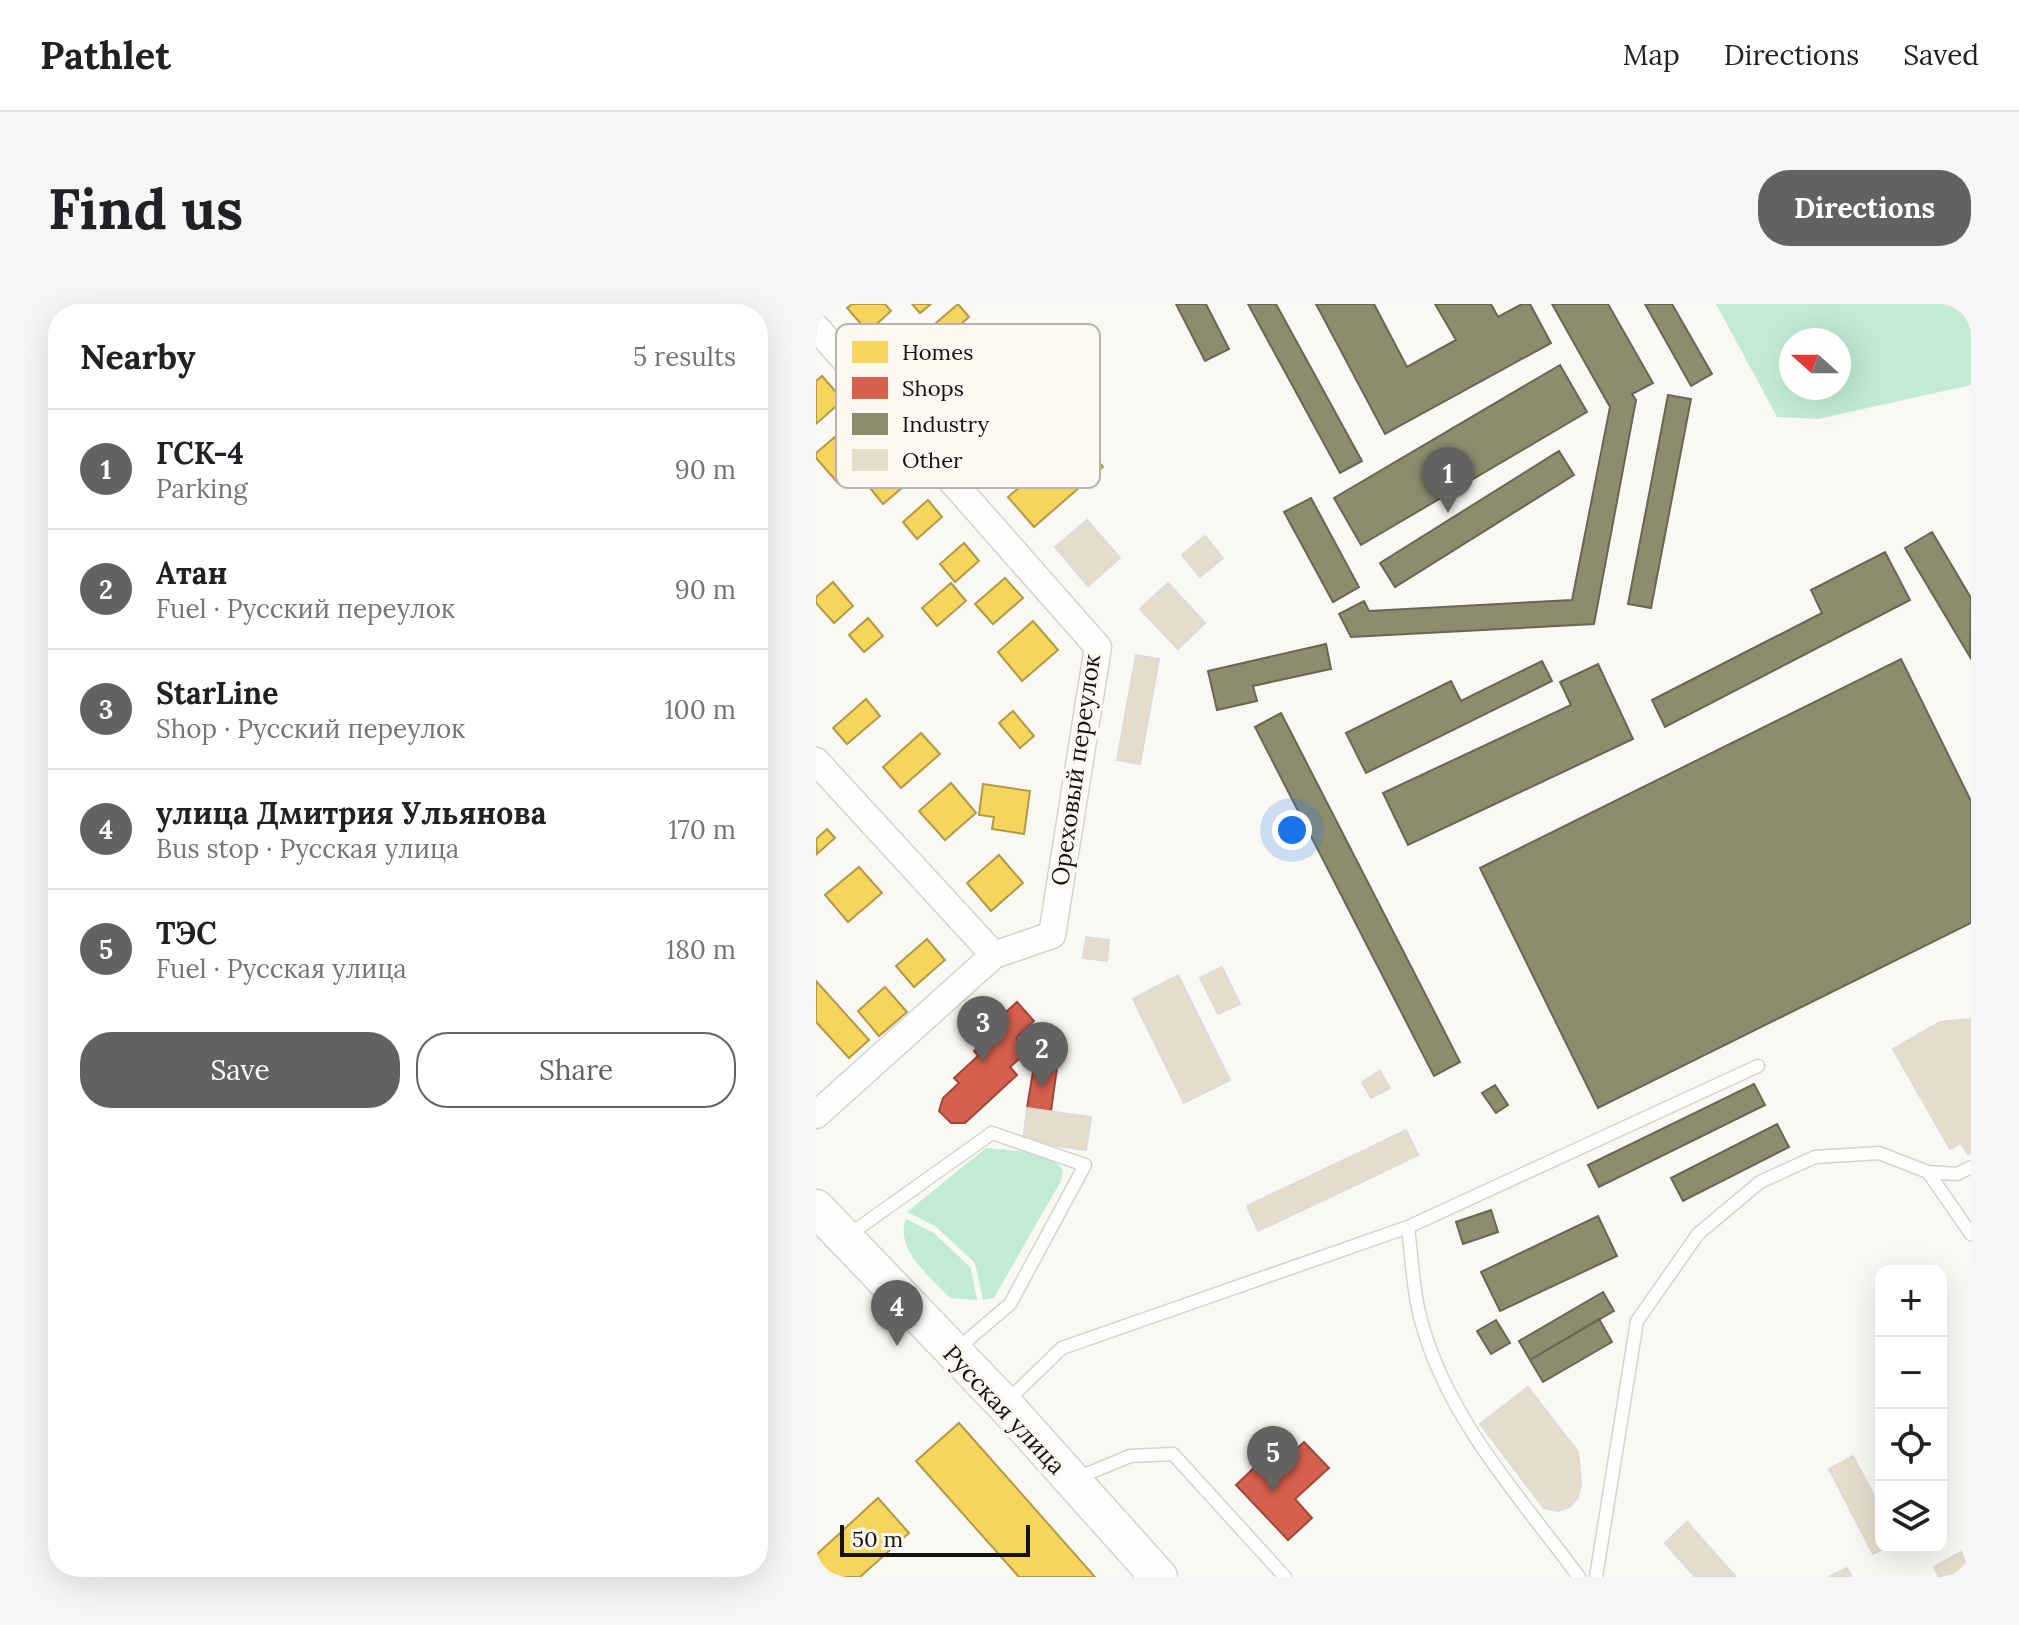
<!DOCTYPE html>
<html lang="en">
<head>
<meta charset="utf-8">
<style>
  :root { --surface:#fff; --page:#f6f6f6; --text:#202124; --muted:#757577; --line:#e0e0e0; --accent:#646260 }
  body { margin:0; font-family:Lora,serif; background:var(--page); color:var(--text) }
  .controls { position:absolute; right:24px; bottom:24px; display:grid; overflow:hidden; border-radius:16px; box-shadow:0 8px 32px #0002 }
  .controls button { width:72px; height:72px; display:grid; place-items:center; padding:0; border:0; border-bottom:2px solid var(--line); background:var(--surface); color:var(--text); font:40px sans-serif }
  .compass { position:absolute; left:963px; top:24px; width:72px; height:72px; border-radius:50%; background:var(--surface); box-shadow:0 8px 32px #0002; rotate:291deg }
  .scale { position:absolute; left:24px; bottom:20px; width:190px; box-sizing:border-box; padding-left:8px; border:4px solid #131210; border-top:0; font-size:22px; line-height:28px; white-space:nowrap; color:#131210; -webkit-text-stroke:6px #fcf9f2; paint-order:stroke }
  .you { position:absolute; left:476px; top:526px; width:28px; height:28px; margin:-20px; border:6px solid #fff; border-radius:50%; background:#1a73e8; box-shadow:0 0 0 12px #1a73e833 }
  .badge { display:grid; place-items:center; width:52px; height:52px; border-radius:50%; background:var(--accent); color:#fff; font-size:26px; font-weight:700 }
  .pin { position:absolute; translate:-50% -66px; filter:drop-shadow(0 2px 4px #0008) }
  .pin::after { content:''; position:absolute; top:42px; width:28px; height:24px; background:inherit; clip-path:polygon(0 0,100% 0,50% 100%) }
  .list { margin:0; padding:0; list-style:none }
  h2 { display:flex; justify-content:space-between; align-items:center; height:104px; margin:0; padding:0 32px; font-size:34px }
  h2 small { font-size:26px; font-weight:400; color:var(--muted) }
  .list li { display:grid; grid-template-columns:52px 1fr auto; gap:24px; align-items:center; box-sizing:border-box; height:120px; padding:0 32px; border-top:2px solid var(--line) }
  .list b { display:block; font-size:30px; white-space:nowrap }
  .list p { margin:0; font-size:26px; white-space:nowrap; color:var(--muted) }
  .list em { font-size:26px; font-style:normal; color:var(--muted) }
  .actions { display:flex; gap:16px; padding:24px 32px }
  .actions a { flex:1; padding:18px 0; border:2px solid var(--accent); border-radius:32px; text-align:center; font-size:28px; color:var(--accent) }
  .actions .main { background:var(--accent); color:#fff }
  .icon { flex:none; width:44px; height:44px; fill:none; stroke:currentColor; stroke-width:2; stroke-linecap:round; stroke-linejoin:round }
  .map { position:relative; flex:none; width:1155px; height:1273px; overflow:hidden; border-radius:32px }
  header { display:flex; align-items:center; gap:48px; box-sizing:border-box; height:112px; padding:0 40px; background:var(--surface); border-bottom:2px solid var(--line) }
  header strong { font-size:38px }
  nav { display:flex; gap:44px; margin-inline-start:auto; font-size:28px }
  .intro { display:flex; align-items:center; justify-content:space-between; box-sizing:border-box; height:192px; padding:0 48px }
  h1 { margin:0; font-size:56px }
  .button { padding:20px 36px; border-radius:32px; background:var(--accent); color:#fff; font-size:28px; font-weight:700 }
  main { display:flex; gap:48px; padding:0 48px }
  aside { flex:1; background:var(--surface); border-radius:32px; box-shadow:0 8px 32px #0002 }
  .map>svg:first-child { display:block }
</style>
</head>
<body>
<header>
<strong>Pathlet</strong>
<nav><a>Map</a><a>Directions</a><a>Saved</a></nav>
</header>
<div class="intro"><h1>Find us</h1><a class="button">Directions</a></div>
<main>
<aside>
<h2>Nearby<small>5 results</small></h2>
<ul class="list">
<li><span class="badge">1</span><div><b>ГСК-4</b><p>Parking</p></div><em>90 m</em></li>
<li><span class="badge">2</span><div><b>Атан</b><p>Fuel · Русский переулок</p></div><em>90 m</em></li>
<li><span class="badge">3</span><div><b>StarLine</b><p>Shop · Русский переулок</p></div><em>100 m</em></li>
<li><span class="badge">4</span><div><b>улица Дмитрия Ульянова</b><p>Bus stop · Русская улица</p></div><em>170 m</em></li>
<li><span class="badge">5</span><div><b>ТЭС</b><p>Fuel · Русская улица</p></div><em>180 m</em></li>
</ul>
<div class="actions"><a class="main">Save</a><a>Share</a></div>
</aside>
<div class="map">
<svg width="1155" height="1273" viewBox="0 0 1155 1273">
  <rect width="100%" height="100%" fill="#faf8f4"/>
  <path fill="#c2ebd3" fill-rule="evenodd" d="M900,0H1155V81L1002,115L961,113ZM975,36H1023V84H975Z
    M170,844C191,846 235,847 247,866L245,877L178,994L167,996L159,959L119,922L91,908Z
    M90,915L118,929L155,964L161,996L134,994C115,973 78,946 90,915Z"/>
  <path fill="#f6d55c" stroke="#b29a45" stroke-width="2" d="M36,0H69L75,7L52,28L31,4Z
    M96,0H115L104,9Z
    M142,0L153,13L125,38L113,25Z
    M6,72L27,96L0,120V77Z
    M39,116L63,143L22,179L0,154V149Z
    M262,133L287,163L218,223L192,193Z
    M76,156L94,177L67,200L50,179Z
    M112,196L126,213L101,235L87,218Z
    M148,239L163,257L139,278L124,260Z
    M189,274L207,294L177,320L159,300Z
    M17,278L37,302L18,319L0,299V293Z
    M135,279L150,297L121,322L106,304Z
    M52,314L67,332L48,348L33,331Z
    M217,317L242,346L206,377L182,348Z
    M50,395L64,412L31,440L17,424Z
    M197,407L218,432L204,444L183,419Z
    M105,429L124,450L85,484L67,463Z
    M135,479L160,509L129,536L103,507Z
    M167,480L214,487L208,530L176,525L178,513L163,511Z
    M11,525L19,534L1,550L0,535Z
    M183,551L207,579L175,607L151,579Z
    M43,563L66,589L32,618L9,591Z
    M111,635L129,656L98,683L80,662Z
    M0,677L53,736L33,754L0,718Z
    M69,683L91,708L63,732L42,707Z
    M143,1119L279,1273H203L100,1157Z
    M62,1194L93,1229L44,1273H0V1251Z"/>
  <path fill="#d6604d" stroke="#9c493b" stroke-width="2" d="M201,698L218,717L200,734L212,747L194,763L201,771L149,819H135L123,807L127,794L143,779L138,774L162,752L158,747L183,724L178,719Z
    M218,761L241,764L235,807L211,804Z
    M488,1138L513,1164L479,1195L496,1214L472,1236L420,1181L440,1162L451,1173Z"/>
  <path fill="#8c8c6e" stroke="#686752" stroke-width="2" d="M360,0H390L413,45L389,57Z
    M432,0H460L546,157L524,169Z
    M500,0H558L591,63L640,36L619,0H675L682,13L706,0H714L735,39L569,130Z
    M736,0H792L837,79L816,90L820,96L778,320L535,333L523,310L548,297L553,307L756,296L794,103Z
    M829,0H856L896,70L875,82Z
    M744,61L771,108L545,241L518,194Z
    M852,91L875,95L835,304L812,300Z
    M743,147L758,171L579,283L564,259Z
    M495,194L543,283L517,298L468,208Z
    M1116,228L1155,294L1154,353L1089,244Z
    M1069,248L1094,296L849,423L836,396L1006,309L995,286Z
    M510,340L515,365L437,382L441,397L401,406L392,367Z
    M1085,355L1155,497V619L782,804L664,564Z
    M726,357L736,377L550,469L530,429L635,377L645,397Z
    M782,360L817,435L592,541L567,489L755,401L744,378Z
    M465,409L644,758L618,772L439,423Z
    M938,780L949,801L783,883L772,861Z
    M679,781L692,801L680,809L666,789Z
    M961,820L973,843L867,897L855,874Z
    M675,906L682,928L647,940L640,918Z
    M782,912L801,952L684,1007L665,968Z
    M787,988L798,1007L714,1056L703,1037Z
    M783,1015L796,1038L727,1078L714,1056Z
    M680,1016L694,1039L675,1050L661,1027Z"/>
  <path fill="#e5ddca" stroke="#dcdbd8" stroke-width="2" d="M271,216L304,254L272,282L239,243Z
    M389,232L407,254L384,273L366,251Z
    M352,279L389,319L362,345L324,305Z
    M320,351L343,355L324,460L301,456Z
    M270,633L293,636L291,657L267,654Z
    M406,663L424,700L402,710L384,674Z
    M362,671L414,776L368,799L317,695Z
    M1155,715V848L1152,850L1145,839L1134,845L1077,745L1124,718Z
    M564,767L574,784L555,794L546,778Z
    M211,804L275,813L270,846L207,837Z
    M590,826L602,851L567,868L555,843Z
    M555,843L567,868L442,927L431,902Z
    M712,1083L762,1148L765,1179L762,1193L754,1203L742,1207L728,1204L664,1120Z
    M1037,1152L1065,1205V1243H1071L1057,1250L1013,1165Z
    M871,1218L920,1273H879L849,1239Z
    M1145,1248L1155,1273H1123L1118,1263Z
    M1031,1264L1036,1273H1013Z"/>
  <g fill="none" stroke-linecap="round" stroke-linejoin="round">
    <g stroke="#d4d3d0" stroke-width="15">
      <path id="lane" d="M1112,868L1155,930
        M592,923C596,955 597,989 606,1020C633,1117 705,1194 763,1273
        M30,933L176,829L269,861L194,1000L141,1045
        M190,1098L246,1044L592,923L942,762
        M259,1175L314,1152L357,1150L469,1273
        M780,1273L821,1017L882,930L944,878L999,853L1063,849L1112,868L1141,870L1155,863"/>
    </g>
    <g stroke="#d4d3d0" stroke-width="29">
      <path id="street" d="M0,23L282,343L236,631L178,651L0,811
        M0,457L178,651"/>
    </g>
    <g stroke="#d4d3d0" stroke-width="39">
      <path id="secondary" d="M0,904L188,1100L343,1273"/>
    </g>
    <use href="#lane" stroke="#fefefd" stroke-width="12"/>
    <use href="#street" stroke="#fefefd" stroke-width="26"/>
    <use href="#secondary" stroke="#fefefd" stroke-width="36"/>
  </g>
  <g text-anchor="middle" stroke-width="8" stroke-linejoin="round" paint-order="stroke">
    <g font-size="24" fill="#131210" stroke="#fcf9f2">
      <text transform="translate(260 466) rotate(-82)" y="8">Ореховый переулок</text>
      <text transform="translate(188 1106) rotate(47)" y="8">Русская улица</text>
    </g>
  </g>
  <rect x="20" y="20" width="264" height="164" rx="12" fill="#fcf9f2" stroke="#b6b4ae" stroke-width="2"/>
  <rect x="36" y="37" width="36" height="22" fill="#f6d55c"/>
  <rect x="36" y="73" width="36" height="22" fill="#d6604d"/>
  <rect x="36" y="109" width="36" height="22" fill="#8c8c6e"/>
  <rect x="36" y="145" width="36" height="22" fill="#e5ddca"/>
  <g font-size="22" fill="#131210">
    <text x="86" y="56">Homes</text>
    <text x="86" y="92">Shops</text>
    <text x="86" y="128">Industry</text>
    <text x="86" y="164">Other</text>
  </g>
</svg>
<div class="controls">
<button>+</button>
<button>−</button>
<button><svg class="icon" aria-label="locate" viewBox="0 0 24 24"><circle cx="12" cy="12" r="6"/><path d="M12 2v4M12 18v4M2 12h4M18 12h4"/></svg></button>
<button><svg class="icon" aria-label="layers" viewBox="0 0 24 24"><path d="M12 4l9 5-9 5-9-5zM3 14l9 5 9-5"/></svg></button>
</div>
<svg class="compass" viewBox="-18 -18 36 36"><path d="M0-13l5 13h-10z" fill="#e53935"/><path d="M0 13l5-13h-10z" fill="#757577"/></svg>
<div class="scale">50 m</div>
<div class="you"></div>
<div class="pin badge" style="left:632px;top:209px">1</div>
<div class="pin badge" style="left:226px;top:784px">2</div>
<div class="pin badge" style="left:167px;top:758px">3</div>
<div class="pin badge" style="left:81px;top:1042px">4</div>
<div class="pin badge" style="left:457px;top:1188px">5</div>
</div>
</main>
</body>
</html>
